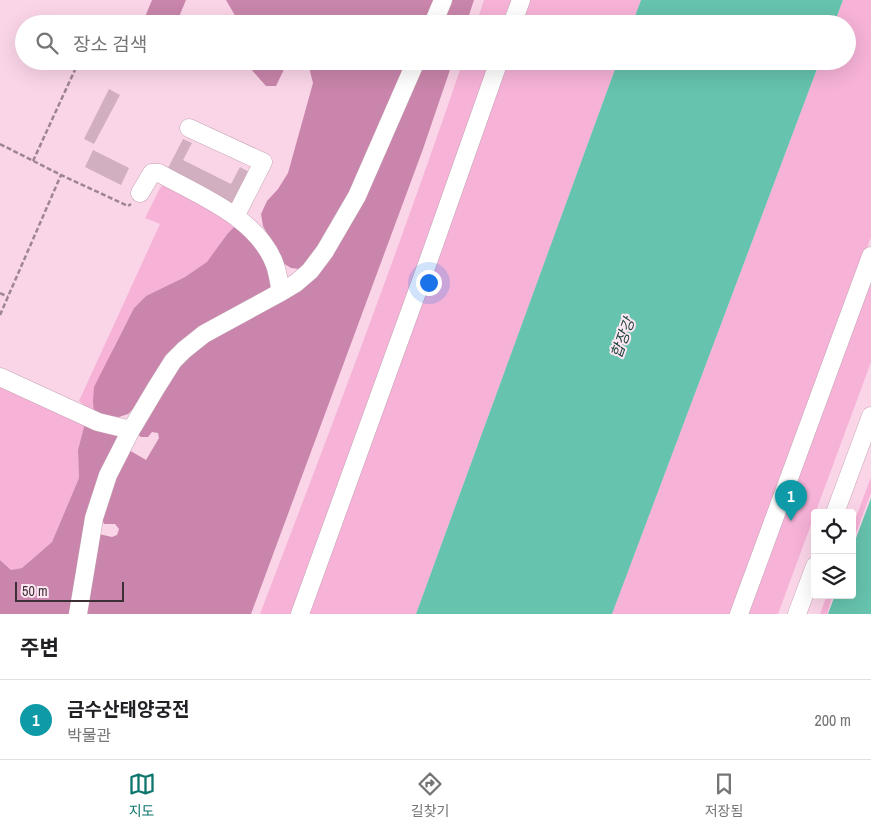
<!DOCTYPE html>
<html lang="ko">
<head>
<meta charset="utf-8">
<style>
  :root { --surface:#fff; --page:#f2f2f2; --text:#202124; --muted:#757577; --line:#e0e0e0; --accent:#0f766e }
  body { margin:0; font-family:"Archivo Narrow","Noto Sans KR",sans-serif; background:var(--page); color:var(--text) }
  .controls { position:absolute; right:15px; bottom:15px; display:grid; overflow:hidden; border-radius:5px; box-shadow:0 5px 20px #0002 }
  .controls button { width:45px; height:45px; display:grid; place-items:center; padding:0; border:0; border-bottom:1px solid var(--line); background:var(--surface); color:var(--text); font:25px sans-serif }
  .scale { position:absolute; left:15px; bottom:12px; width:109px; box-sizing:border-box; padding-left:5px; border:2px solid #3d2f36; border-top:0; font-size:14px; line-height:18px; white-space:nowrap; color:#3d2f36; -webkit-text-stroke:4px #fee7f3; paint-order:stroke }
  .you { position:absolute; left:428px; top:282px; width:18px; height:18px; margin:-12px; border:4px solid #fff; border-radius:50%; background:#1a73e8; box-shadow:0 0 0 8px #1a73e833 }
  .badge { display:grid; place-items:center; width:32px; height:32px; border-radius:50%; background:var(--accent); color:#fff; font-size:16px; font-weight:700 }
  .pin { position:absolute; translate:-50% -41px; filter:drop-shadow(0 1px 2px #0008) }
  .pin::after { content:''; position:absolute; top:26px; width:18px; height:15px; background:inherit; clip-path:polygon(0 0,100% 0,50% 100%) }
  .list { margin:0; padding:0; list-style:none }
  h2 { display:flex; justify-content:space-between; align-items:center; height:65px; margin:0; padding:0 20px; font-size:21px }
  h2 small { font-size:16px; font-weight:400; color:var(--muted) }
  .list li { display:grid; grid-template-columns:32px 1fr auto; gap:15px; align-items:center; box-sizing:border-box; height:80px; padding:0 20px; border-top:1px solid var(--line) }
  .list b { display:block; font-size:19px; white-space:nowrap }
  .list p { margin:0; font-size:16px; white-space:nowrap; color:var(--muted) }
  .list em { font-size:16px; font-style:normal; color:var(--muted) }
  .icon { flex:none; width:28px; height:28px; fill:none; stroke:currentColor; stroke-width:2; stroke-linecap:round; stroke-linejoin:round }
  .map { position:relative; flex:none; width:871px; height:614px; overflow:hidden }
  .search { position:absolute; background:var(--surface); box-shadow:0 5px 20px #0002; left:15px; right:15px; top:15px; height:55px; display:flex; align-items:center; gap:12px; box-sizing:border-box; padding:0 18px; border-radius:28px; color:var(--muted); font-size:19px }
  .sheet { height:145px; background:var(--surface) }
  nav { display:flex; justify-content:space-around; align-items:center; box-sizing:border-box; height:70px; border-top:1px solid var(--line); background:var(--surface); font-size:14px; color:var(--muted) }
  nav a { display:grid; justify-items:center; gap:2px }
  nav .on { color:var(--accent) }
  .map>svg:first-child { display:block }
</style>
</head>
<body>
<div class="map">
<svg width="871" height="614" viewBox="0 0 871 614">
  <rect width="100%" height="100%" fill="#fad5e8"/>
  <path fill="#f6b2d7" d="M484,0H517L509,24H476Z
    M525,0H641L632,24H517Z
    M843,0H871V237L732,614H612L820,61H847V24H834Z
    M463,61H496L295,614H260C330,431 400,247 463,61Z
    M504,61H618L416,614H306Z
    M165,183L237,224L228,233L208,262L185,277L146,296L134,308L113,349L94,413L79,401L160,224L145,218L160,188Z
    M871,276V362L778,614H747Z
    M0,383L85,423L78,450L79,478L52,542L22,568L11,570L0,560Z
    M871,477V493L852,544V528Z
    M827,595H833L827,614H820Z"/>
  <path fill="#c985ab" d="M152,0H186L176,24H142Z
    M226,0H437L426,24H240Z
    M452,0H474L466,24H442Z
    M248,61H288L276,86H266L249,67Z
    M301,61H410L351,192L306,267L299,269L291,268L283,263L263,226L261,214L267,201L278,189L288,173L313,83L309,67Z
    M425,61H453L423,149L251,614H84L99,534L112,537L117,535L119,529L115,524H104L102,519L110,488L129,450L146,460L159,438L158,433L152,432L148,437H141L137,434L179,365L209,338L283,298L365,197Z
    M237,224L246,233L270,269L271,288L148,385L133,409L128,414L119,417L104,416L94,413L93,401L94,387L134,308L146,296L185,277L207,262L228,233Z
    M85,423L120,433L71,614H0V560L11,570L22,568L52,542L79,478L78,450Z"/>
  <path fill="#66c3ad" d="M641,0H843L834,24H632Z
    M618,61H820L612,614H416Z
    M871,498V614H828L835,595H852V549Z"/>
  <path fill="#d1aec0" d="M109,89L120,95L94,144L84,139Z
    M183,139L192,143L183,160L231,184L240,167L249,172L232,205L166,172Z
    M93,150L129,168L121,185L85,167Z"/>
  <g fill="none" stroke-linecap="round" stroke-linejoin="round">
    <g stroke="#c5a3b5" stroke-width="19">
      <path id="minor" d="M433,24L443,0
        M512,24L521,0
        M189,128L263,162L236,215
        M140,193L152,173H159C200,196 258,218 275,265C278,274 279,283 281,292
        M0,377L98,422L131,430
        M835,513L871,416
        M78,614L94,518L108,475L131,430L156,388L173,361L184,350L204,334L281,292L296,283L310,271L325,251L357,196L416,61
        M300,614L429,259L499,61
        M739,614L871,256
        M797,614L815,566"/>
    </g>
    <path stroke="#9f8593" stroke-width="2.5" stroke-dasharray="5 2.5" stroke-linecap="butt" d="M96,24L99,19
      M0,144L61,175L128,206L131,204
      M33,161L79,61
      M0,293L8,297
      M0,315L61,175"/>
    <use href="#minor" stroke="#fff" stroke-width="18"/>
  </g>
  <g text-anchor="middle" stroke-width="4" stroke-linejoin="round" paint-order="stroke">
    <g font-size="15" font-style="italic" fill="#1c463c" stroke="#fee7f3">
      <text transform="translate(623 338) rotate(-70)" y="5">합장강</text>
    </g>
  </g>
</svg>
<div class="controls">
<button><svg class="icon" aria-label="locate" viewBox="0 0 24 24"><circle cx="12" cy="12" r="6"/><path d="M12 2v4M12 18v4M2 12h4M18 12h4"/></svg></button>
<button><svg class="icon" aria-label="layers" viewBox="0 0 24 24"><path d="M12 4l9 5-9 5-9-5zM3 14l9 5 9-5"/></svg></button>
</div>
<div class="scale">50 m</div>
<div class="you"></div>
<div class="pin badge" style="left:791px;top:521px;background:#0f9aa8">1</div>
<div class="search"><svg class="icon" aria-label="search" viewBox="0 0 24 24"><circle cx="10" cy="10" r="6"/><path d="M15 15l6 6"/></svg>장소 검색</div>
</div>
<section class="sheet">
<h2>주변<small></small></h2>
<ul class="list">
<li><span class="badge" style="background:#0f9aa8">1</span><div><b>금수산태양궁전</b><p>박물관</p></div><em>200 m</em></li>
</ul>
</section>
<nav>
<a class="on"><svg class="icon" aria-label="map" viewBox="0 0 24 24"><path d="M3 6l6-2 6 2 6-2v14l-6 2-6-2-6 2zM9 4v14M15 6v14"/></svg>지도</a>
<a><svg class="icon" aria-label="directions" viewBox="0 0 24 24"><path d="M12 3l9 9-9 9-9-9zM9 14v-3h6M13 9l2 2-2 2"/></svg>길찾기</a>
<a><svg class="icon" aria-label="saved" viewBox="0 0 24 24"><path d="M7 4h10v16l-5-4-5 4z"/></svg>저장됨</a>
</nav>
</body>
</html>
